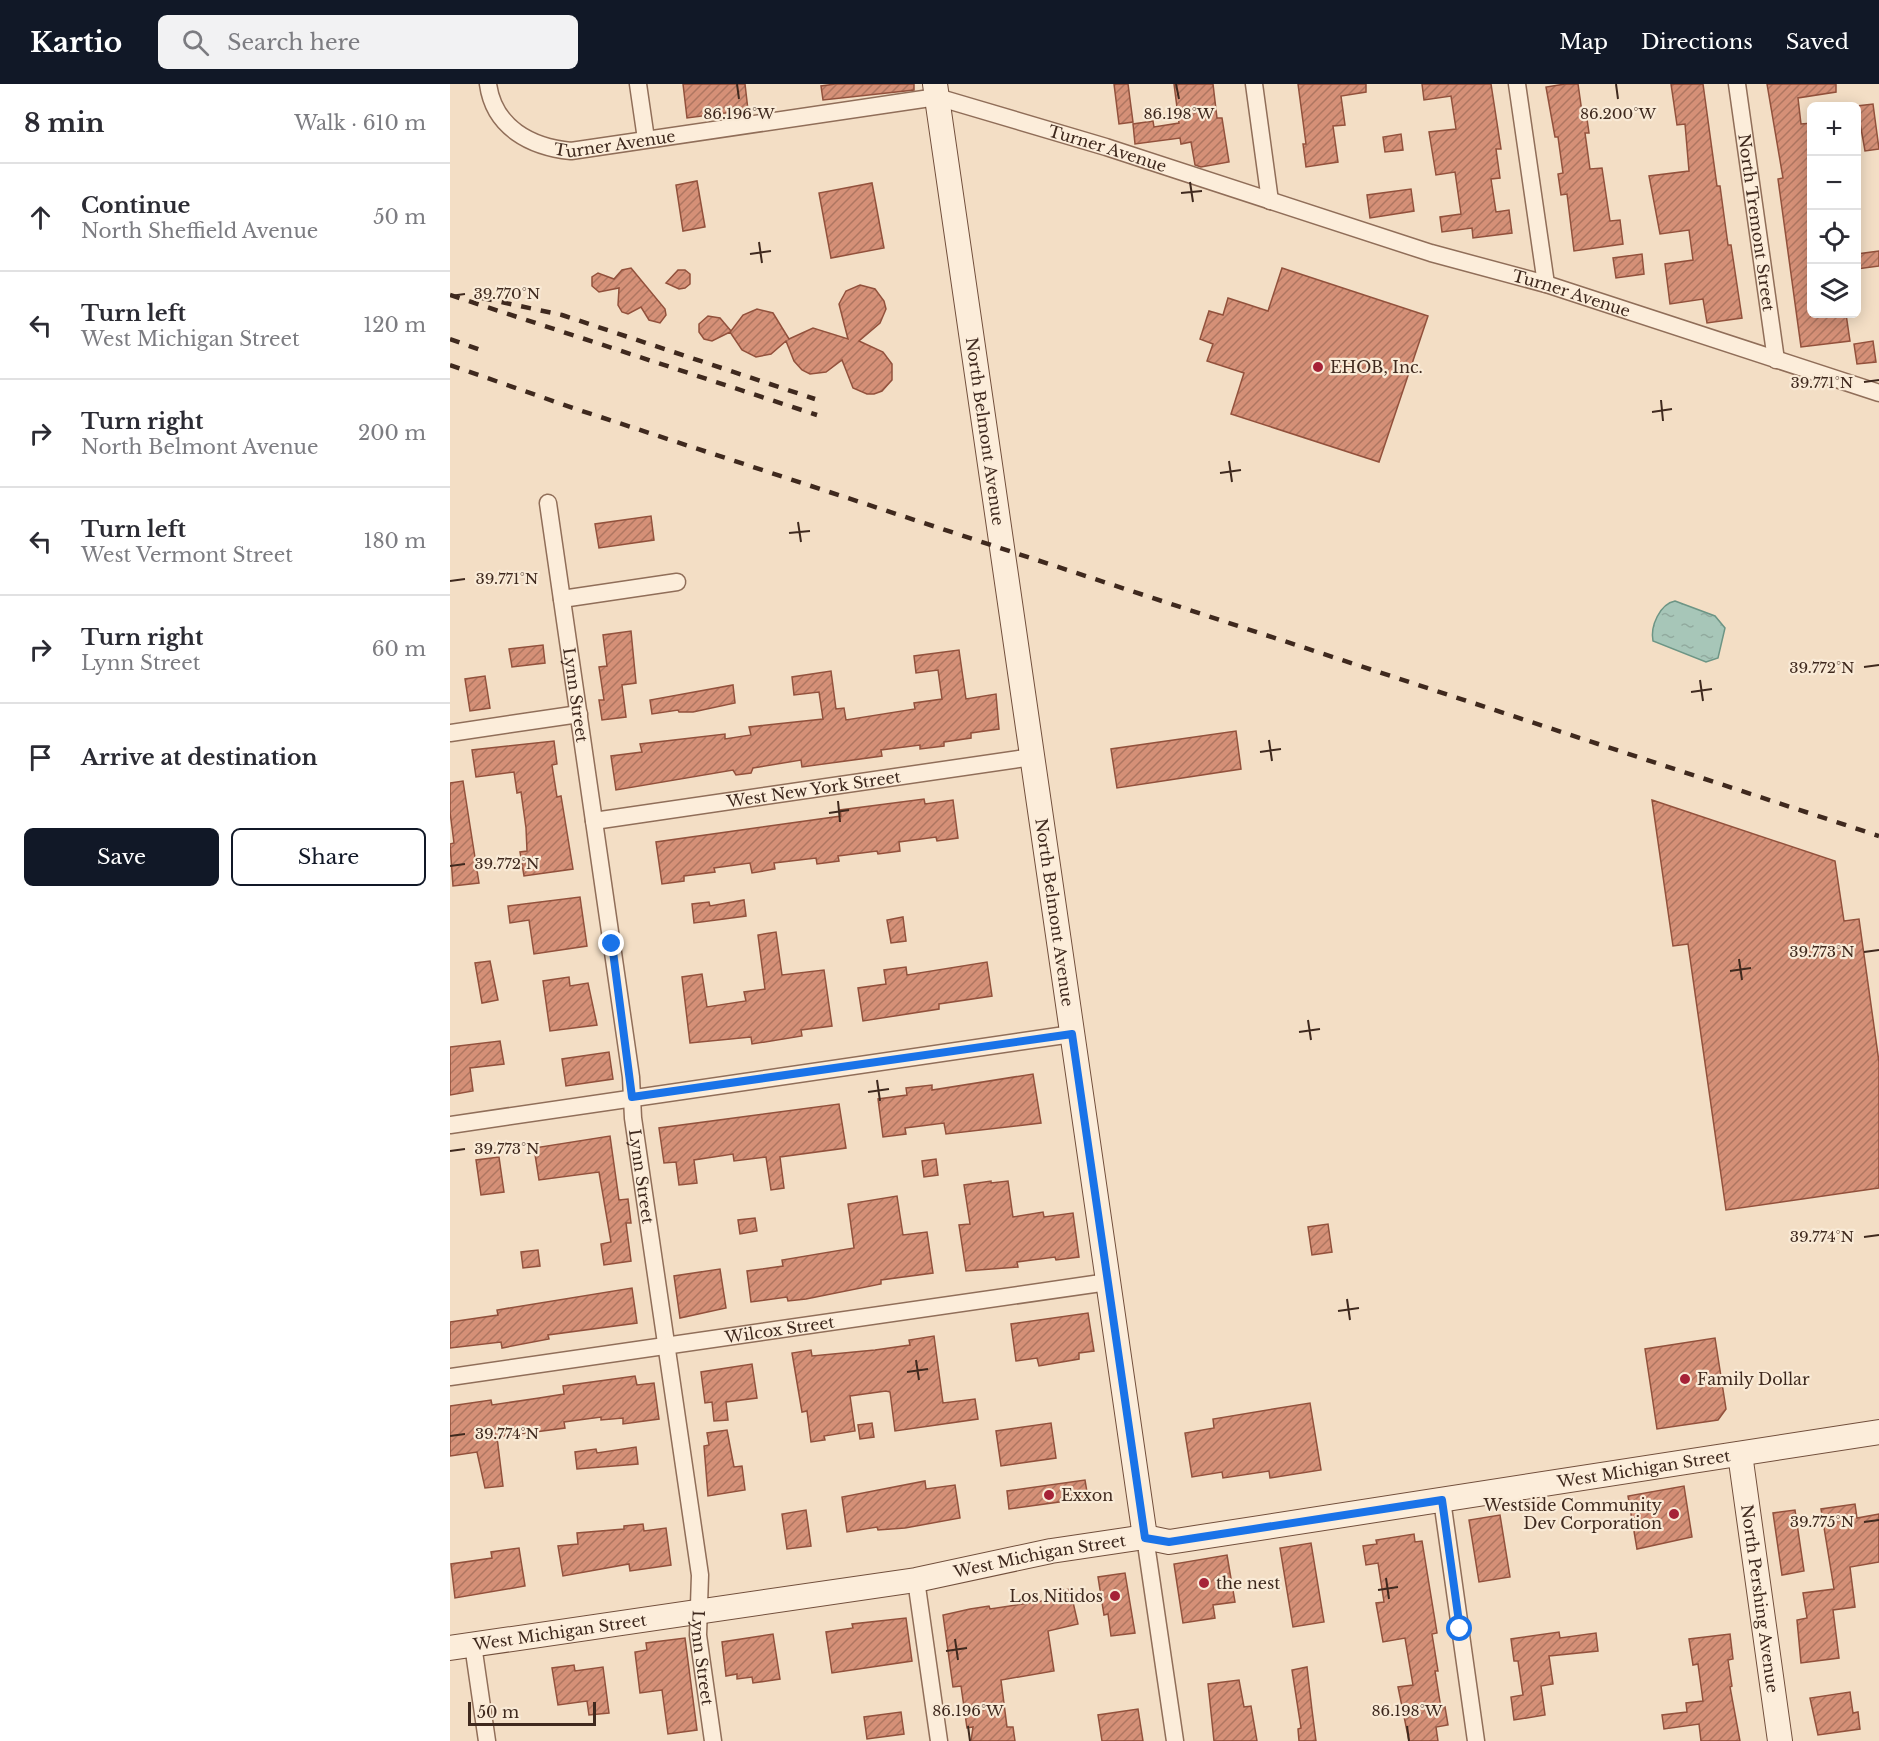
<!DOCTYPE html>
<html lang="en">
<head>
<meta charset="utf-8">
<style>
  :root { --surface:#fff; --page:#f2f2f3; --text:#2b2b33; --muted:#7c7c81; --line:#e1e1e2; --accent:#111827 }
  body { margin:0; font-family:"Libre Baskerville",serif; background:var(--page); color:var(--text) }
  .controls { position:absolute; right:18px; top:18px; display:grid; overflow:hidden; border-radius:9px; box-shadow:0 3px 15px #0003 }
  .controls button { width:54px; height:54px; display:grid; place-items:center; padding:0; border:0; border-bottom:2px solid var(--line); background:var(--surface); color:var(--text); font:30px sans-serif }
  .scale { position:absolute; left:18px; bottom:15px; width:128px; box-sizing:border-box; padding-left:6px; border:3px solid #3f291e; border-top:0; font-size:16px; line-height:21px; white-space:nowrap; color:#3f291e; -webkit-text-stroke:4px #f9ead6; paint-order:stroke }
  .stop { position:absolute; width:18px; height:18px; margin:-14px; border:4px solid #1a73e8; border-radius:50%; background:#fff }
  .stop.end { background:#1a73e8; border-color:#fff; box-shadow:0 2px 6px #0008 }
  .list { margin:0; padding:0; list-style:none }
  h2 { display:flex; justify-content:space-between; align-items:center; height:78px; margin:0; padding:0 24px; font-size:26px }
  h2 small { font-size:20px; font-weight:400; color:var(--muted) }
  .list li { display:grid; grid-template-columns:39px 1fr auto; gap:18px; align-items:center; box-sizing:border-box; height:108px; padding:0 24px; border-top:2px solid var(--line) }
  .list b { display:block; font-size:22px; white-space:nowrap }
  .list p { margin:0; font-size:20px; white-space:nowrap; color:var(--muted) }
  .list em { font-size:20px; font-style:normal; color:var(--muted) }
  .actions { display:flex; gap:12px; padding:18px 24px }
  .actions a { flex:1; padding:14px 0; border:2px solid var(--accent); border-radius:9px; text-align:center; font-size:21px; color:var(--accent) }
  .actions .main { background:var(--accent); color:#fff }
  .icon { flex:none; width:33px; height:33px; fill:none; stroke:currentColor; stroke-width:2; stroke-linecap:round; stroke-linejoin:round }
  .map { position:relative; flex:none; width:1429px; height:1657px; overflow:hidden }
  header { display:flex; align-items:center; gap:36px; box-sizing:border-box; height:84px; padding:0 30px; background:var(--accent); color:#fff }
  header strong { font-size:28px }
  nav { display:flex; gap:33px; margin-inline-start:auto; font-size:21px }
  .search { width:420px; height:54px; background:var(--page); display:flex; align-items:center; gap:15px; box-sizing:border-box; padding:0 21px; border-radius:9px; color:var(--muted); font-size:22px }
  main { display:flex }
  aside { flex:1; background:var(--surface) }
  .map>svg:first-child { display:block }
</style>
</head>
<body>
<header>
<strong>Kartio</strong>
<div class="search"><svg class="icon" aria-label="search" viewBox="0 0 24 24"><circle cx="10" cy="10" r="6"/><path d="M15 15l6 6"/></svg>Search here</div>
<nav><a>Map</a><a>Directions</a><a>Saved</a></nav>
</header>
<main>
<aside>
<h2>8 min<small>Walk · 610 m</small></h2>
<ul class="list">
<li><svg class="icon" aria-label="ahead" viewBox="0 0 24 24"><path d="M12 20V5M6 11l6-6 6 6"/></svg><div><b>Continue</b><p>North Sheffield Avenue</p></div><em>50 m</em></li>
<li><svg class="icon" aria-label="left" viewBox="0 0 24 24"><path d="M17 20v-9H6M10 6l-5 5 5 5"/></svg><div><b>Turn left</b><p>West Michigan Street</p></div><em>120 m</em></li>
<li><svg class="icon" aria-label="right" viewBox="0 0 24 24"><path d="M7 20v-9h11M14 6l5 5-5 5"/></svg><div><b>Turn right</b><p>North Belmont Avenue</p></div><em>200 m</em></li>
<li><svg class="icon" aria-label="left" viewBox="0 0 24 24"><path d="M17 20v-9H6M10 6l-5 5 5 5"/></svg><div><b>Turn left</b><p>West Vermont Street</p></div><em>180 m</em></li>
<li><svg class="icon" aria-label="right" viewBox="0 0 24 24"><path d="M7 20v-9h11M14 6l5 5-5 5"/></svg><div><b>Turn right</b><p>Lynn Street</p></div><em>60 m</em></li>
<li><svg class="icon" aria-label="arrive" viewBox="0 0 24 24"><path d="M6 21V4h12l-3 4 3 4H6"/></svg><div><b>Arrive at destination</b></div></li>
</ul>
<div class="actions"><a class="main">Save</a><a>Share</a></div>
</aside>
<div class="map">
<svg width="1429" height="1657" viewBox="0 0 1429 1657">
  <defs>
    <pattern id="water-ripples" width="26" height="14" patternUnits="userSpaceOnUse" patternTransform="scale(1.5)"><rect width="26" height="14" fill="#a7c6b8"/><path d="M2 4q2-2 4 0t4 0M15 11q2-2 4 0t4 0" fill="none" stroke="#91aa9e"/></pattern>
    <pattern id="building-hatch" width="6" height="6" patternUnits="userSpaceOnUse" patternTransform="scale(1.5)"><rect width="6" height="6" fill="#d59077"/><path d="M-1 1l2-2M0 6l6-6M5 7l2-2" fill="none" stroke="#ae7661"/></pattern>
  </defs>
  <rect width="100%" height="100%" fill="#f3dec5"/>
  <path fill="url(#water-ripples)" stroke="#6d9585" stroke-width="1.5" d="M1225,517L1265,532L1275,544L1268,574L1256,578L1203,557C1200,542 1210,520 1225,517Z"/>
  <path fill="url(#building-hatch)" stroke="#92513c" stroke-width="1.5" d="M233,0H295L298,26L237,34Z
    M385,0H464V6L373,16L371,2Z
    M664,0H678L683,38L669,40Z
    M724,0H763L767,34H772L779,78L751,83L745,81L741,58L731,60L730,54L685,60L683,40L703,37L704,43L729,39Z
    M848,0H916V8L891,12L895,41L883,42L888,78L856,83L853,60H856Z
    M972,0H1041L1051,65H1046L1050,94L1041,95L1046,128L1059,126L1062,149L1023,154L1022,144L992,148L990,133L1011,130L1005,88L986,91L979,48L1006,45L1001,12L974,16Z
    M1115,0H1128L1132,28H1136L1139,49H1135L1140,85L1152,84L1160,137L1170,136L1173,160L1124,167L1117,110L1111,111L1108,90L1113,89L1108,53H1105L1096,3Z
    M1221,0H1253L1267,102H1270L1278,161H1281L1292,234L1257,239L1253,215L1220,220L1215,180L1243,176L1239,146L1210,150L1199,92L1239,87L1235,40L1227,41Z
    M1317,0H1386V8L1348,14L1351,40L1362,39V230H1396L1400,257L1351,263L1328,95L1333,94Z
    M1423,20L1429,65L1415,67L1407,22Z
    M951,50L953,66L935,68L933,53Z
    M247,97L255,143L233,147L226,101Z
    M422,99L434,164L381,174L369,109Z
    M961,105L964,127L920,134L917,111Z
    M1429,167V182L1407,185V170Z
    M1192,170L1194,190L1166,194L1163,174Z
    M181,184L215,225L216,231L210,239L199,236L191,223L178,230L172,228L168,221L169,204L149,208L142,202V193L148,189L164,195L172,186Z
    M832,184L978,232L929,378L781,330L794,289L757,277L763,260L750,255L759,227L773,231L778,214L818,227Z
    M228,186H235L240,190V200L235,204L229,205L216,199Z
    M410,201L425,205L434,217L436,225L430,239L409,257L433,268L442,280V296L432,307L424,310H417L403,304L392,276L376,288L360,290L352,286L344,277L336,257L321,270L306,273L292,266L280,248L262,257L254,255L249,248V240L258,232L270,234L281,247L293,231L307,225L323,229L339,255L363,244L398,255L389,220L396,207Z
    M1423,257L1426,278L1407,280L1404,260Z
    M201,432L204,456L149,464L145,440Z
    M181,547L186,599L172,601L176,633L152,636L149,616H154L149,583L157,582L153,551Z
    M93,561L95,579L62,583L59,565Z
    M509,566L516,615L546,610L549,645L521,649V654L494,658V662L470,665V661L431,666L432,672L352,683L351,676L303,684L301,689L286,691L283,686L166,706L161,672L192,668L190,660L275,650V655L301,651L299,643L373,635L369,608L344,611L342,593L381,587L386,625L394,624L396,636L465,625L464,619L492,615L488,586L466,589L464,572Z
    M35,592L40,624L20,627L15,595Z
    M283,601L285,619L243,628H229L228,626L202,630L200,616Z
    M786,647L791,685L667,704L661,665Z
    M104,657L107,680L102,681L107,713L111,712L123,785L74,792L70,768L77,767L76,744L71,708L67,709L64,688L26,693L22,666Z
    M13,697L29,799L3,802L0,760L4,759L0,728V699Z
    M474,715L475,720L503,716L508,754L487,757L486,753L449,758L450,767L428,770L427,767L388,772L389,777L367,780L366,774L324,779L325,785L302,789L300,779L264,784L265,788L234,792V797L212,800L206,758L391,732L390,726Z
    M1202,716L1385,777L1394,837L1409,835L1429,978V1104L1276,1126L1238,860L1223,862Z
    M130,813L137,862L84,870L79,836L60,839L58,822Z
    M294,816L296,832L244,839L242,820L259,818L260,822Z
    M453,833L456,857L441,859L437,836Z
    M326,848L332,891L374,886L382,942L351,946L352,952L302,960L301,953L240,959L232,893L252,890L257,923L296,917L294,908L315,905L308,851Z
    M40,877L48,916L32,919L25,879Z
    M537,878L542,912L489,920V925L413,937L408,904L436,900L434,886L456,883L457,891Z
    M119,893L120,902L138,899L147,941L100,947L93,897Z
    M50,957L54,980L20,984L23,1007L0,1011V963Z
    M159,968L163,995L116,1002L112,975Z
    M583,990L591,1039L496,1050L494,1039L455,1044L456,1050L433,1053L428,1015L457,1011L456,1004L482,1001V1006Z
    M389,1020L396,1064L330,1073L334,1104L321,1106L316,1073L284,1077L283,1070L244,1076L247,1099L229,1101L226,1078L214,1079L209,1044Z
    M160,1052L169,1116L178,1115L181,1139H176L181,1177L154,1181L151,1160L161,1158L149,1088L89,1096L84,1064Z
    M49,1073L54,1108L31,1111L26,1076Z
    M486,1075L488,1091L474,1093L472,1077Z
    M541,1097V1099L558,1097L563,1133L593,1128L594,1133L623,1129L629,1173L606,1176L605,1173L567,1178L568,1183L516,1187L509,1141L520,1140L514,1101Z
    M447,1112L453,1151L477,1148L483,1189L431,1196V1200L356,1215L338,1217L337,1213L301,1218L297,1187L333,1182L332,1176L404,1164L398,1120Z
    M305,1134L307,1147L290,1150L288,1136Z
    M878,1140L882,1168L862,1171L858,1143Z
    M88,1166L90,1182L73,1184L71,1168Z
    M270,1185L276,1224L230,1234L224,1192Z
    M182,1204L187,1239L98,1251L99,1255L52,1264L51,1258L0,1264V1238L48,1231L47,1226Z
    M638,1229L644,1267L629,1269V1275L589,1282L587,1274L566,1277L561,1240Z
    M484,1252L493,1319L525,1315L528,1335L445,1347L440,1308L436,1307L400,1312L405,1347L374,1352L375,1356L361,1358L357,1327L352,1328L342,1269L361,1266L362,1272L425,1266L460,1261L459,1256Z
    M1265,1254L1276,1325L1268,1336L1207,1345L1195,1265Z
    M302,1280L307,1314L276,1318L278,1336L264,1337L262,1318L255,1319L251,1288Z
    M185,1292L187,1301L204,1299L209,1335L173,1340V1334L151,1336V1333L114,1338L115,1344L47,1353L53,1402L35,1404L27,1368L0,1372V1322L41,1316L42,1321L89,1314L114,1310L113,1302Z
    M860,1319L871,1386L820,1394L819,1387L773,1394L772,1388L742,1393L735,1349L764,1344L763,1335Z
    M422,1339L424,1353L410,1355L408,1341Z
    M601,1339L606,1374L551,1382L546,1347Z
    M277,1346L284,1383L292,1382L295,1406L258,1412L254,1362L259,1361L257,1349Z
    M186,1363L188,1380L127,1385L125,1368L146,1365L147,1369Z
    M635,1396L638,1414L559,1425L557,1407Z
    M475,1397L476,1405L505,1401L510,1434L455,1444L428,1446L427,1443L397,1448L392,1413Z
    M1234,1402L1242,1453L1187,1465L1178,1412Z
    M1405,1420L1407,1434L1429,1430V1478L1400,1483L1405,1523L1383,1526L1389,1574L1351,1579L1347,1536L1357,1534L1353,1509L1384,1505L1371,1425Z
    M356,1426L361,1462L337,1465L332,1430Z
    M1345,1426L1354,1487L1332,1491L1323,1429Z
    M1050,1431L1060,1493L1029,1498L1019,1436Z
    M193,1440L194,1447L216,1444L221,1481L180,1487L179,1480L113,1492L108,1462L128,1460L127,1449L174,1445V1442Z
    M964,1450L965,1458L972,1457L987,1549L982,1550L988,1587H985L991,1624L995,1623L998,1641L986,1643L988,1657H959L948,1603L963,1601L955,1554L933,1558L926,1519L934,1518L928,1479L916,1481L913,1462L927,1460L926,1456Z
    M861,1459L874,1538L843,1543L830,1464Z
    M69,1464L75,1502L5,1514L1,1480L42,1474L41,1468Z
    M777,1471L785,1518L763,1521L765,1534L733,1539L724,1480Z
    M675,1489L685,1549L661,1552L658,1530L654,1531L648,1493Z
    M620,1505L628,1540L598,1547L604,1587L551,1596L557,1643H563L565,1657H521L523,1643L517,1644L511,1602L503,1603L493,1531L520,1525L539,1522L540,1525L599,1516L602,1515L601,1508Z
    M456,1534L462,1577L382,1589L376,1548L403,1544L402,1540Z
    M1109,1548L1110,1554L1146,1549L1148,1567L1099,1572L1103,1600L1091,1602L1095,1631L1064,1636L1061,1613L1073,1611L1068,1577H1064L1061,1555Z
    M323,1550L330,1595L303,1599L302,1593L287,1595V1590L276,1592L272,1558Z
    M1280,1550L1283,1575L1278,1576L1282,1602L1280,1603L1290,1657H1251L1249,1640L1214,1645L1212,1631L1237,1628L1236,1619L1253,1617L1248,1580L1243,1581L1239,1555Z
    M235,1554L247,1646L218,1650L212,1606L190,1609L185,1568L197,1566L196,1559Z
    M124,1581L125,1587L153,1583L159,1629L139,1631L137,1617L108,1621L102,1584Z
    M857,1583L862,1626L866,1657H849L848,1645L851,1644L842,1586Z
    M789,1596L794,1623L801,1622L807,1657H764L758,1600Z
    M1400,1608L1403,1629L1408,1628L1410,1645L1368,1651L1360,1614Z
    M688,1625L693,1657H652L648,1631Z
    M451,1628L454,1650L417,1655L414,1633Z"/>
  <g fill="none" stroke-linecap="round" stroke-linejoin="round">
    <g stroke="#906e59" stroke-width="19">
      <g id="street">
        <path id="s1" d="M38,0C44,44 81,63 121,67L487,13L656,63L981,169L1096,200L1429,309"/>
        <path d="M188,0L196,55"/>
        <path d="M804,0L820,117"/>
        <path d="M1067,0L1096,200"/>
        <path id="s2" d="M1287,0L1326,276"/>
        <path id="s3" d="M98,419L181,993L183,1034L250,1491L248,1551L263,1657"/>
        <path d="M112,515L227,498"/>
        <path d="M0,649L129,630"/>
        <path id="s4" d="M144,737L582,673"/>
        <path d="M0,1041L622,950"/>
        <path id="s5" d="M0,1293L658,1198"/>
        <path d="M992,1416L1026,1657"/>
        <path d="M695,1453L725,1657"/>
        <path d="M466,1496L489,1657"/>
        <path d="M23,1561L37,1657"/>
      </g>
    </g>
    <g stroke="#724f3c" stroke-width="26">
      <g id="secondary">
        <path id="s6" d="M485,0L695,1453"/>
        <path id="s7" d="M1290,1370L1330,1657"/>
        <path id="s8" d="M0,1564L466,1496L601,1467L695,1453L719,1458L1429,1348"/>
      </g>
    </g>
    <use href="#street" stroke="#fcedda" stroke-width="16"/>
    <use href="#secondary" stroke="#fcedda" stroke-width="24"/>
    <path stroke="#3f291e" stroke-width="4.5" stroke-dasharray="10 10" stroke-linecap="butt" d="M0,211L367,331
      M32,214L112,231L365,315
      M0,255L36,268
      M0,281L123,324L1429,752"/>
  </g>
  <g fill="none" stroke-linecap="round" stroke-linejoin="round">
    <path stroke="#1a73e8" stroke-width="8" d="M162,860L182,1013L622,950L695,1454L719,1458L992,1416L1010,1545"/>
  </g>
  <path fill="none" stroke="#3f291e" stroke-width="2" d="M287,0L289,15M726,0L729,15M1166,0L1168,15M740,98L743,118M731,109L752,107M309,158L312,179M300,170L321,167M0,212L15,210M1414,298L1429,296M1211,316L1213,337M1202,328L1222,325M779,377L782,398M770,389L791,386M348,438L351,458M339,449L360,447M0,497L15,495M1414,583L1429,581M1250,596L1253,617M1241,608L1262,605M819,656L822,677M810,668L831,665M388,717L390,738M379,729L399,726M0,782L15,780M1414,868L1429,866M1289,875L1292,896M1280,887L1301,884M858,936L861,956M849,948L870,945M427,996L430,1017M418,1008L439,1005M0,1067L15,1065M1414,1153L1429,1151M897,1215L900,1236M888,1227L909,1224M466,1276L469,1296M457,1288L478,1285M0,1352L15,1350M1414,1438L1429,1436M936,1494L939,1515M928,1506L948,1503M505,1555L508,1576M496,1567L517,1564M518,1642L520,1657M957,1642L959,1657"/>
  <g fill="#a62237" stroke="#f9ead6" stroke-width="2">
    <circle cx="868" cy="283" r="6"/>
    <circle cx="1235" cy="1295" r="6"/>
    <circle cx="599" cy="1411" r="6"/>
    <circle cx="1224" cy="1430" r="6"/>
    <circle cx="754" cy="1499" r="6"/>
    <circle cx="665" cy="1512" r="6"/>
  </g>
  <g text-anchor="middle" stroke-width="4.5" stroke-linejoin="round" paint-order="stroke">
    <g font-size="16" fill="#3f291e" stroke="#f9ead6">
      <text dy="6" stroke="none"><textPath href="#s1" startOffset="160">Turner Avenue</textPath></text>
      <text dy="6" stroke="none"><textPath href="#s1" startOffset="664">Turner Avenue</textPath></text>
      <text dy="6" stroke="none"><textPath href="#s2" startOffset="140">North Tremont Street</textPath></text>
      <text dy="6" stroke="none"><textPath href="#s1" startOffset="1150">Turner Avenue</textPath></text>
      <text dy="6" stroke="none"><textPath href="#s6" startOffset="351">North Belmont Avenue</textPath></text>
      <text dy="6" stroke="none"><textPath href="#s3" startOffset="194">Lynn Street</textPath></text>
      <text dy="6" stroke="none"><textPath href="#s4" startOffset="222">West New York Street</textPath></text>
      <text dy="6" stroke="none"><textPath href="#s6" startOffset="837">North Belmont Avenue</textPath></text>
      <text dy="6" stroke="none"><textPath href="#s3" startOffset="680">Lynn Street</textPath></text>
      <text dy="6" stroke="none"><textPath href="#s5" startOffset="333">Wilcox Street</textPath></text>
      <text dy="6" stroke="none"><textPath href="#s8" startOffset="1209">West Michigan Street</textPath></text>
      <text dy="6" stroke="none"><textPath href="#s8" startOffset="597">West Michigan Street</textPath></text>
      <text dy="6" stroke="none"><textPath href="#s7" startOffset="146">North Pershing Avenue</textPath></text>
      <text dy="6" stroke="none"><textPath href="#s8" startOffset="111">West Michigan Street</textPath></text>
      <text dy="6" stroke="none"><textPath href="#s3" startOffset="1166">Lynn Street</textPath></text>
    </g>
    <g font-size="16" fill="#3f291e" stroke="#f9ead6" text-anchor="start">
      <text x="880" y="289">EHOB, Inc.</text>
      <text x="1247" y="1301">Family Dollar</text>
      <text x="611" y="1417">Exxon</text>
      <text x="1212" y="1427" text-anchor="end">Westside Community<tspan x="1212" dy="18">Dev Corporation</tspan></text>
      <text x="766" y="1505">the nest</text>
      <text x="653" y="1518" text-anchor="end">Los Nitidos</text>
    </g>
  </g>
  <g font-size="15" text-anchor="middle" fill="#3f291e" stroke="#f9ead6" stroke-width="4.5" stroke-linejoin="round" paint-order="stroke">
    <text x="289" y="35">86.196°W</text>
    <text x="729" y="35">86.198°W</text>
    <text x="1168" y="35">86.200°W</text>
    <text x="57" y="215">39.770°N</text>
    <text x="1372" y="304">39.771°N</text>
    <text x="57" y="500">39.771°N</text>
    <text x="1372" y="589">39.772°N</text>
    <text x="57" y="785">39.772°N</text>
    <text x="1372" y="873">39.773°N</text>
    <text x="57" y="1070">39.773°N</text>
    <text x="1372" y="1158">39.774°N</text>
    <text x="57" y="1355">39.774°N</text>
    <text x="1372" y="1443">39.775°N</text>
    <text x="518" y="1632">86.196°W</text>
    <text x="957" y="1632">86.198°W</text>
  </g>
</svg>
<div class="controls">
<button>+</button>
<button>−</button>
<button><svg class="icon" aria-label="locate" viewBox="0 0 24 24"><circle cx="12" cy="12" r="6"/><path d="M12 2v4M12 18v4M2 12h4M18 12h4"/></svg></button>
<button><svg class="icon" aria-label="layers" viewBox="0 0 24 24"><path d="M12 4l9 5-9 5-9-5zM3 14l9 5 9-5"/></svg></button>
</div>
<div class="scale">50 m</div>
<div class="stop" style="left:1010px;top:1545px"></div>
<div class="stop end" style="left:162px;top:860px"></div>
</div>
</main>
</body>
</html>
